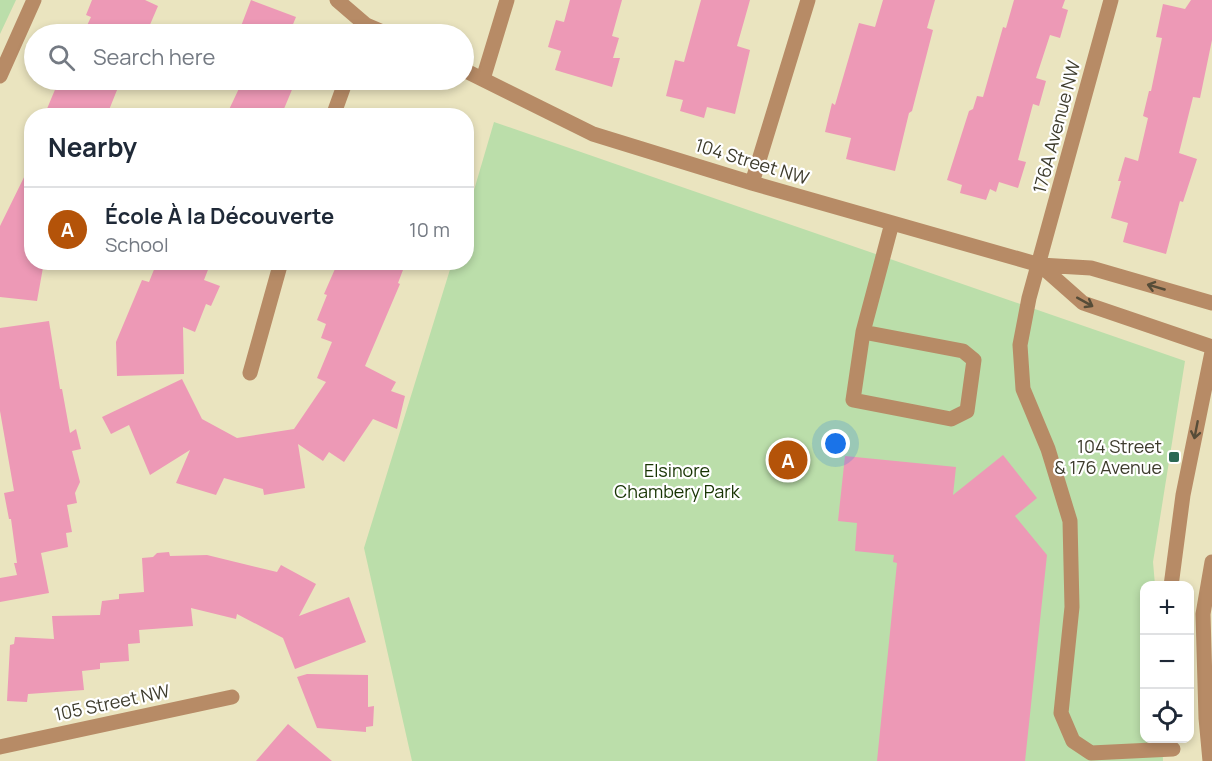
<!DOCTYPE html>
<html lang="en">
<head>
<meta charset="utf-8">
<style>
  :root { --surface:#fff; --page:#f6f6f7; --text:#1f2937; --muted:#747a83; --line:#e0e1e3; --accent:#b45309 }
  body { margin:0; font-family:Manrope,sans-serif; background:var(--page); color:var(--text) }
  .controls { position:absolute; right:18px; bottom:18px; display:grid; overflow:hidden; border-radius:12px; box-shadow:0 3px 9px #0003 }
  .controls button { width:54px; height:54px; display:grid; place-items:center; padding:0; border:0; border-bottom:2px solid var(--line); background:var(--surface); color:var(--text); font:30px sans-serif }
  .you { position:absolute; left:836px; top:444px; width:21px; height:21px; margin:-15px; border:4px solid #fff; border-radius:50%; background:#1a73e8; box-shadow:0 0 0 9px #1a73e833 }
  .badge { display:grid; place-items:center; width:39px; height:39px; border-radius:50%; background:var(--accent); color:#fff; font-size:20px; font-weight:700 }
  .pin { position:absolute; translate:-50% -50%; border:3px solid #fff; box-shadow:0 2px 6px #0006 }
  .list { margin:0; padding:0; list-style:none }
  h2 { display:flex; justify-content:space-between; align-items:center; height:78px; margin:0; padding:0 24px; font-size:26px }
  h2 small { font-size:20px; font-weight:400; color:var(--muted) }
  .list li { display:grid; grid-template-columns:39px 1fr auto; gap:18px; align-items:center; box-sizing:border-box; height:84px; padding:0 24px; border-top:2px solid var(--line) }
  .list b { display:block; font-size:22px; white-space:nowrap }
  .list p { margin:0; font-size:20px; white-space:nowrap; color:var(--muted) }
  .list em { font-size:20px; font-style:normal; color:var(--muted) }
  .icon { flex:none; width:33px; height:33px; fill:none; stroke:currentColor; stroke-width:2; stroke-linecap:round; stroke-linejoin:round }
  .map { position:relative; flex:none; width:1212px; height:761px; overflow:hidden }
  .search { position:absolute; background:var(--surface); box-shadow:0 3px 9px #0003; left:24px; top:24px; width:450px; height:66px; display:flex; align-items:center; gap:15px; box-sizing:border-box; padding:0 21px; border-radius:33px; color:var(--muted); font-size:22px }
  .panel { position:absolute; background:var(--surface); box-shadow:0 3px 9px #0003; left:24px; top:108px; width:450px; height:162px; border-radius:24px }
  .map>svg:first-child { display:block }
</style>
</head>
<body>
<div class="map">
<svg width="1212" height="761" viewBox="0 0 1212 761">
  <rect width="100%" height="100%" fill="#eae4bf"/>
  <path fill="#bbdeaa" d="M0,0H16L0,34Z
    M494,122L1185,361L1153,562L1155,585L1144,586V738L1162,739L1163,761H412L364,548L452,263L466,262L467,214Z"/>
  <path fill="#ed99b6" d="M92,0H145L158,6L146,34H83L91,17L86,15Z
    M251,0L296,17L289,34H238Z
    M570,0H622L612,36L619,38L613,58H620L612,87L555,70L561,51L548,47L556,20L564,22Z
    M701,0H750L737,46L750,50L735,114L707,107L704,118L680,111L683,100L666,96L675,60L684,62Z
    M883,0H935L927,28L933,30L912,111L909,113L895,171L846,159L851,138L825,132L832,103L835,105L859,23L875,27Z
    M1014,0H1065L1062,8L1068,10L1060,38L1050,35L1036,78L1046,81L1039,106L1033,104L1018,160L1026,162L1018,188L999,182L996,192L990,189L986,200L960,193L962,185L947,180L969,111L973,109L977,96L983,97L1003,27L1006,28Z
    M1191,0H1212V40L1200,98L1193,97L1179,153L1197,159L1183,202L1180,201L1166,254L1123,242L1128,223L1111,218L1121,181H1118L1125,157L1138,161L1148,118L1143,116L1149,91H1151L1162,38L1156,37L1163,4L1185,9Z
    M59,80H121L109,110L106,109L104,116H44Z
    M243,80H296L281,116H226Z
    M32,161V262H44L37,301L0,297V226Z
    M157,262H211L204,280L220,286L211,306L206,304L195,332L183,327L184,374L117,376L116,342L142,280L149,282Z
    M338,262H406L398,283L400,284L365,366L396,382L391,391L405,396L397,429L373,419L344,462L329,452L323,461L298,444L305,488L264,495L263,489L224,478L216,495L176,483L190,450L150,475L129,425L111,434L102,417L182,379L202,419L237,438L294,429L326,382L317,378L332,342L321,338L326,324L317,320L327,295L324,294Z
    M49,321L60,389H62L70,433L76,429L81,449L72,451L80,482L75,493L77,503L67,505L72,532L66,533L68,547L41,553L49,593L0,602V578L17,575L14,563H17L11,519H9L4,493L14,491L0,411V328Z
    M1003,455L1037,498L1015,516L1047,555L1025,761H877L897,563L893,562L894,555L855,551L857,523L838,521L845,456L956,467L953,495Z
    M169,552L170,556L207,555L277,572L281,565L316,584L299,616L349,597L366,642L295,669L283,638L237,614L236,619L191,608L193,626L139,630L140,643L128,644L129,661L100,663V669L82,671L84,690L28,694L27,702L7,701L10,645L14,644L15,637L54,639L52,616L100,615L102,601L119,599V594L144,592L142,558L153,557L157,553Z
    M307,674L368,675V707L374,706L373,726L366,727V732L317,728L297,677Z
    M288,724L332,761H256Z"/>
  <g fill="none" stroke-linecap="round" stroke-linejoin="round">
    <path stroke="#b78b66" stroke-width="15" d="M337,0L366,25L387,34
      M1111,0L1029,298L1020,345L1023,389L1048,449L1070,521L1072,607L1061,713L1073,741L1091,753L1173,749
      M464,70L593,134L752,183L1040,265L1091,268L1212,303
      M0,76L34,0
      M483,79L507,0
      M333,116L346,80
      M752,183L808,0
      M1040,265L1083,303L1212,347
      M863,332L963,351L974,360L967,411L951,419L853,400L863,332L892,223
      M250,373L281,262
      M1171,586L1183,495L1212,352
      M0,747L232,697
      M1210,761L1206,718L1203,614L1212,562"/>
  </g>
  <defs><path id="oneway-shaft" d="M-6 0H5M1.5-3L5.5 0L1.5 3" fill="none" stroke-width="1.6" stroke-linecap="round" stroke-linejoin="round" transform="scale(1.5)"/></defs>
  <g stroke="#564c38">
    <use href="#oneway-shaft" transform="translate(1156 287) rotate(-164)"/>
    <use href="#oneway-shaft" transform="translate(1085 302) rotate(29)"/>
    <use href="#oneway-shaft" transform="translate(1196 430) rotate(101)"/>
  </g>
  <rect fill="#2a6753" stroke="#fff" stroke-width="2" x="1168" y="451" width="12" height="12" rx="3"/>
  <g text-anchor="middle" stroke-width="4.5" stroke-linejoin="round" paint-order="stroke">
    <g font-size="18" fill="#3e3c2d" stroke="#fff">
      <text transform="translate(1057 127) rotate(-75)" y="6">176A Avenue NW</text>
      <text transform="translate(752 162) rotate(17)" y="6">104 Street NW</text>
      <text transform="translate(112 703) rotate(-12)" y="6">105 Street NW</text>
    </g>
    <g font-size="18" fill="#3e3c2d" stroke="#fff" text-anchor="end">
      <text x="1162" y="453">104 Street<tspan x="1162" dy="21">&amp; 176 Avenue</tspan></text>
    </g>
    <g font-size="18" fill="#183403" stroke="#fff">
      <text x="677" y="477">Elsinore<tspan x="677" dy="21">Chambery Park</tspan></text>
    </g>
  </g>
</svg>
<div class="controls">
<button>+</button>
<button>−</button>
<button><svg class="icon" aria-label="locate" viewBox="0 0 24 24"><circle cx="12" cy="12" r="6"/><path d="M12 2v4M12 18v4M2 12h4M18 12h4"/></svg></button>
</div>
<div class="you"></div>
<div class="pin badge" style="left:788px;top:460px">A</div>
<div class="search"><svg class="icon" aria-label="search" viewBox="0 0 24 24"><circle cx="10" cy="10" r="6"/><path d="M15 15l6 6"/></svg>Search here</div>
<section class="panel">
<h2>Nearby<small></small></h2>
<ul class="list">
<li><span class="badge">A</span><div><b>École À la Découverte</b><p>School</p></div><em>10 m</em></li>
</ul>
</section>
</div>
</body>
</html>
